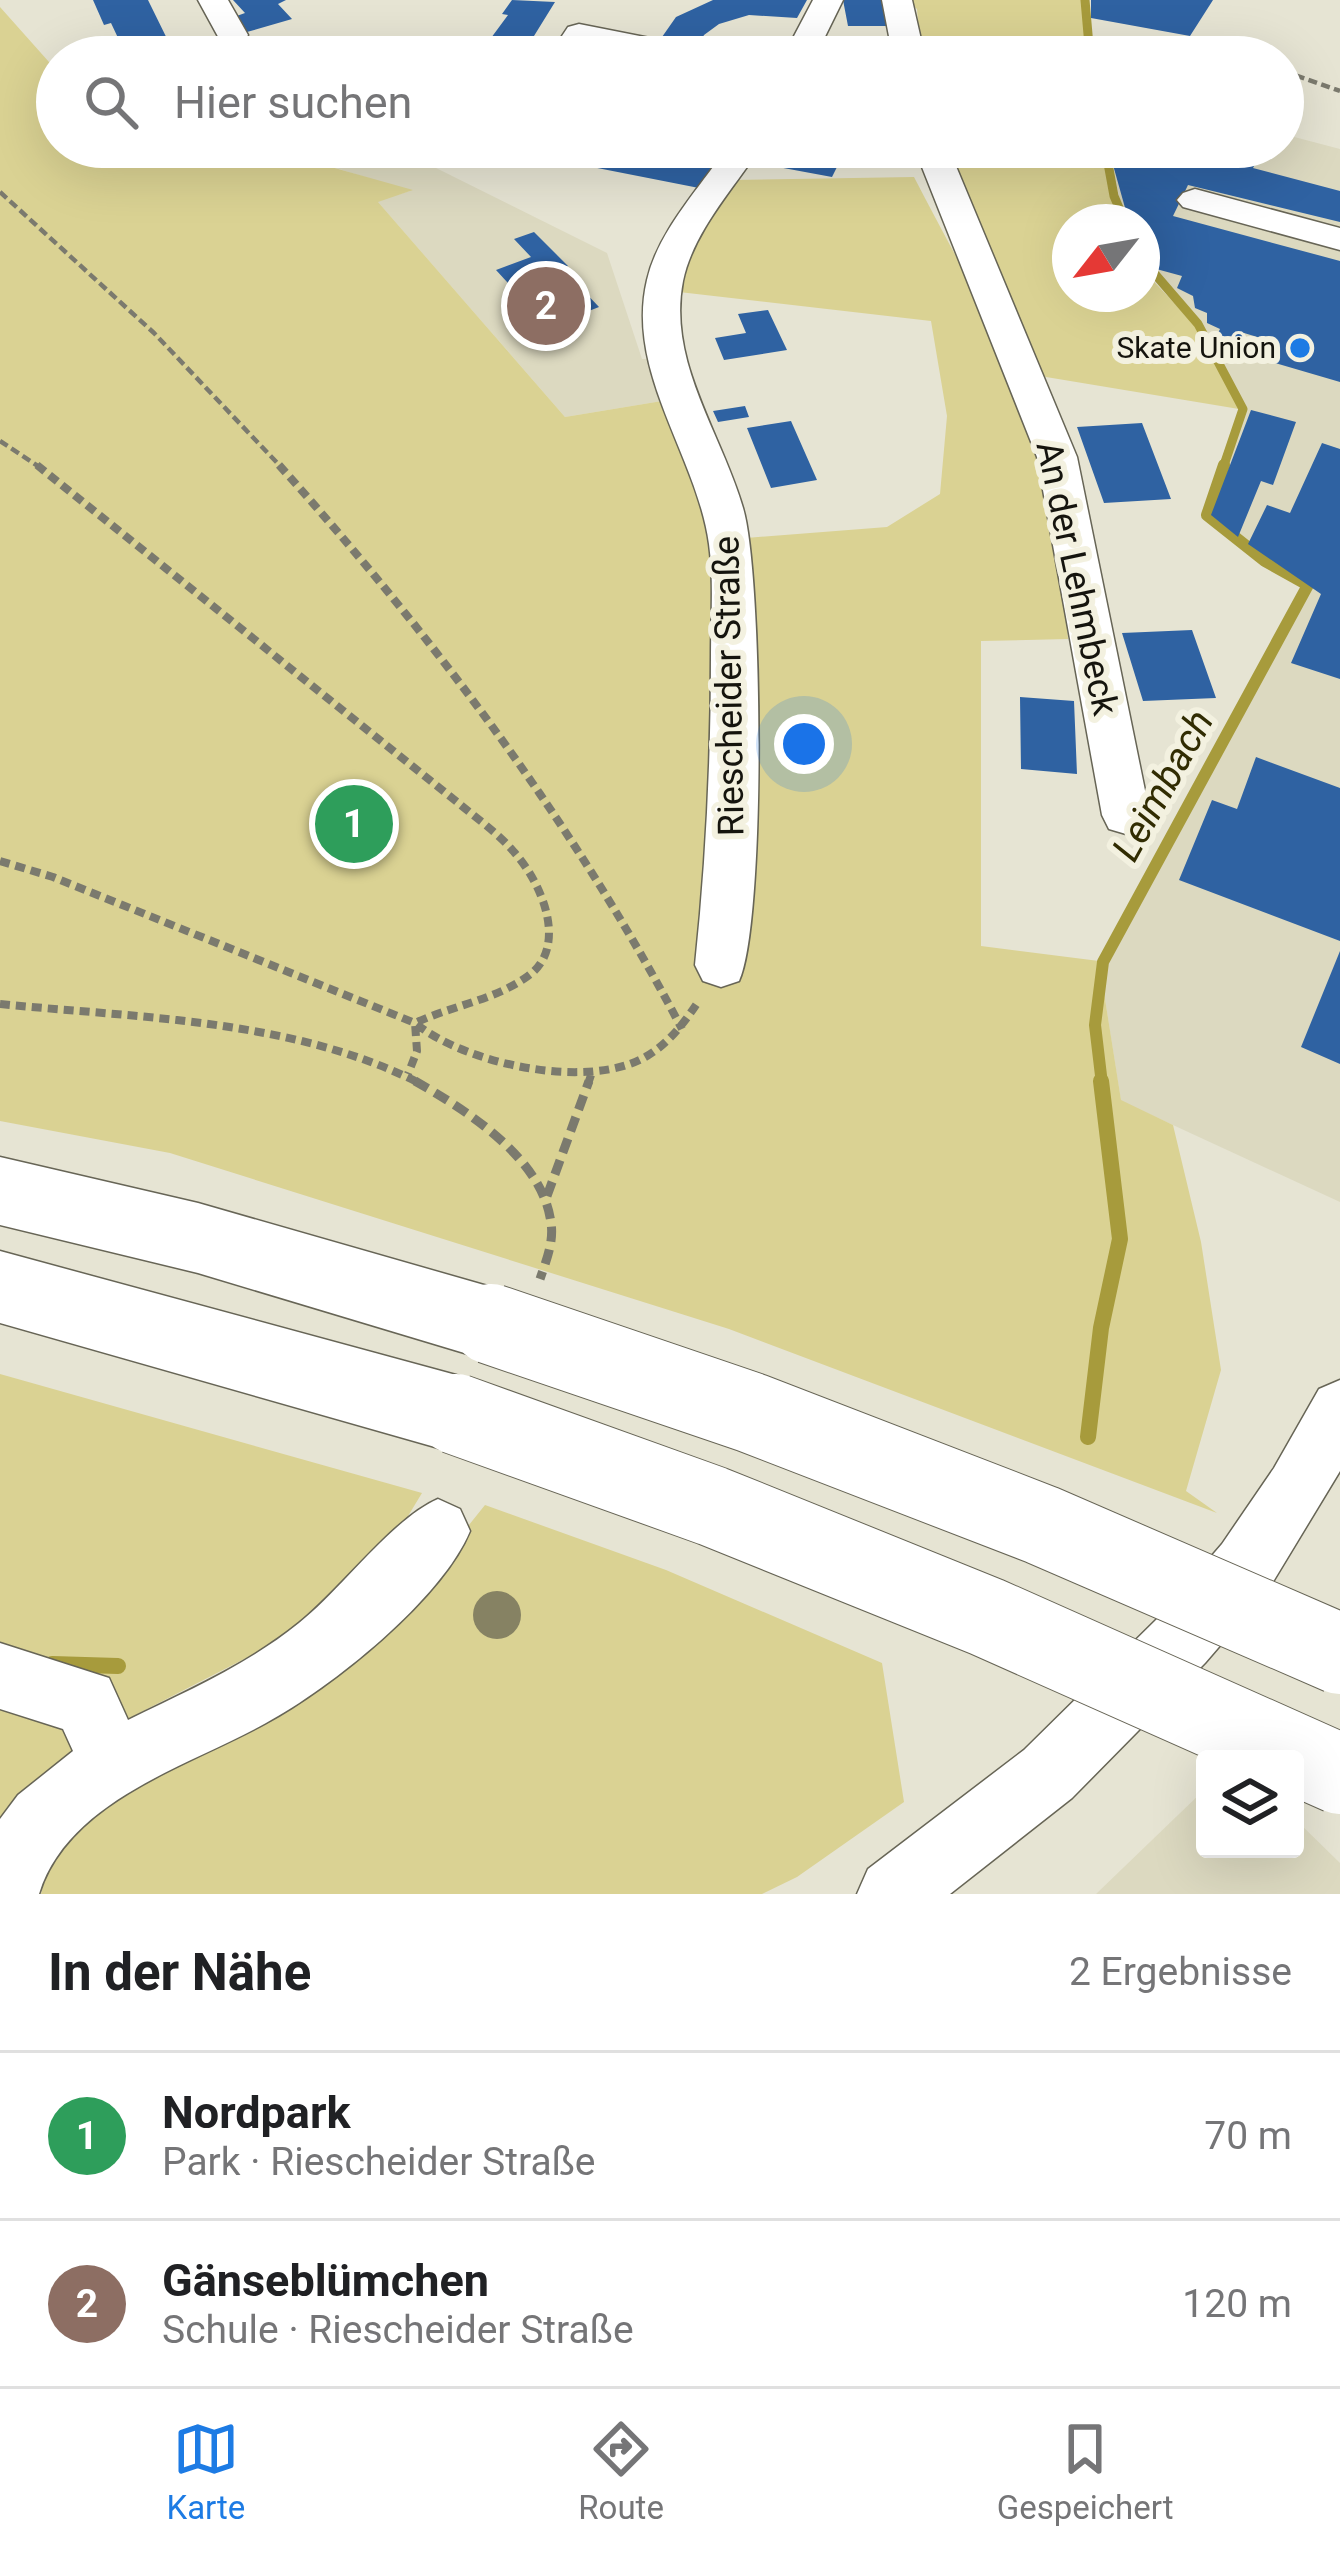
<!DOCTYPE html>
<html lang="de">
<head>
<meta charset="utf-8">
<style>
  :root { --surface:#fff; --page:#f6f6f6; --text:#202124; --muted:#757577; --line:#e0e0e0; --accent:#1d7be4 }
  body { margin:0; font-family:Roboto,sans-serif; background:var(--page); color:var(--text) }
  .controls { position:absolute; right:36px; bottom:36px; display:grid; overflow:hidden; border-radius:12px; box-shadow:0 12px 48px #0002 }
  .controls button { width:108px; height:108px; display:grid; place-items:center; padding:0; border:0; border-bottom:3px solid var(--line); background:var(--surface); color:var(--text); font:60px sans-serif }
  .compass { position:absolute; left:1052px; top:204px; width:108px; height:108px; border-radius:50%; background:var(--surface); box-shadow:0 12px 48px #0002; rotate:239deg }
  .you { position:absolute; left:804px; top:744px; width:42px; height:42px; margin:-30px; border:9px solid #fff; border-radius:50%; background:#1a73e8; box-shadow:0 0 0 18px #1a73e833 }
  .badge { display:grid; place-items:center; width:78px; height:78px; border-radius:50%; background:var(--accent); color:#fff; font-size:39px; font-weight:700 }
  .pin { position:absolute; translate:-50% -50%; border:6px solid #fff; box-shadow:0 3px 12px #0006 }
  .list { margin:0; padding:0; list-style:none }
  h2 { display:flex; justify-content:space-between; align-items:center; height:156px; margin:0; padding:0 48px; font-size:51px }
  h2 small { font-size:39px; font-weight:400; color:var(--muted) }
  .list li { display:grid; grid-template-columns:78px 1fr auto; gap:36px; align-items:center; box-sizing:border-box; height:168px; padding:0 48px; border-top:3px solid var(--line) }
  .list b { display:block; font-size:45px; white-space:nowrap }
  .list p { margin:0; font-size:39px; white-space:nowrap; color:var(--muted) }
  .list em { font-size:39px; font-style:normal; color:var(--muted) }
  .icon { flex:none; width:66px; height:66px; fill:none; stroke:currentColor; stroke-width:2; stroke-linecap:round; stroke-linejoin:round }
  .map { position:relative; flex:none; width:1340px; height:1894px; overflow:hidden }
  .search { position:absolute; background:var(--surface); box-shadow:0 12px 48px #0002; left:36px; right:36px; top:36px; height:132px; display:flex; align-items:center; gap:30px; box-sizing:border-box; padding:0 42px; border-radius:66px; color:var(--muted); font-size:45px }
  .sheet { height:492px; background:var(--surface) }
  nav { display:flex; justify-content:space-around; align-items:center; box-sizing:border-box; height:168px; border-top:3px solid var(--line); background:var(--surface); font-size:33px; color:var(--muted) }
  nav a { display:grid; justify-items:center; gap:6px }
  nav .on { color:var(--accent) }
  .map>svg:first-child { display:block }
</style>
</head>
<body>
<div class="map">
<svg width="1340" height="1894" viewBox="0 0 1340 1894">
  <rect width="100%" height="100%" fill="#e6e4d3"/>
  <path fill="#dcd9c0" d="M1283,134L1340,149V1202L1121,1101L1099,961L1304,589L1264,566L1202,515L1239,409L1246,408L1202,324L1148,266L1142,251V222H1130L1119,197L1110,147H1283Z
    M354,147H388L424,162L607,253L642,359H657L668,400L565,417L377,201L410,191L323,164Z
    M1205,1789V1849H1295V1819L1340,1863V1894H1096Z"/>
  <path fill="#dad293" d="M906,0H1082L1087,57H921L917,9Z
    M0,7L57,71V147H125L136,159L172,147H354L324,165L413,190L378,202L565,417L668,400L746,538L887,527L940,494L947,416L931,321L679,292L687,254L731,180L914,177C959,264 1011,352 1042,446C1063,508 1064,575 1068,639L981,641V946L1099,961L1121,1100L1173,1125L1201,1242L1221,1370L1186,1491L1217,1513L729,1329L170,1153L0,1121Z
    M936,147H1101L1111,196L1122,222H1070V294H1142V269L1194,324L1239,409L1034,375Z
    M0,1374L422,1493L385,1554L316,1612L252,1655L77,1745L0,1821Z
    M485,1505L666,1570L882,1663L904,1802L797,1877L762,1894H41L48,1866L84,1817L420,1586Z"/>
  <g fill="none" stroke-linecap="round" stroke-linejoin="round">
    <path stroke="#a79b3c" stroke-width="9" d="M1085,0L1090,57
      M1105,147L1114,196L1125,222
      M1142,259L1198,324L1243,409L1223,468"/>
    <path stroke="#a79b3c" stroke-width="12" d="M1102,1084L1095,1025L1103,962L1308,585L1265,561L1207,515L1224,465"/>
    <path stroke="#a79b3c" stroke-width="16" d="M1088,1437L1101,1328L1120,1239L1101,1081
      M52,1664L118,1666"/>
  </g>
  <path fill="#2f62a2" d="M93,0H148L176,57H127L111,23L104,25Z
    M233,0H286L278,4L292,19L247,32L234,17L245,13Z
    M512,0L555,2L521,57H477L508,15L502,14Z
    M713,0H807L797,18L749,15L719,24L704,35L693,57H648L676,17Z
    M843,0H884L889,26H848Z
    M1091,0H1213L1190,36L1091,18Z
    M589,147H637L714,163L699,188L577,164Z
    M788,147H847L832,177L778,167Z
    M1108,147H1264L1253,168L1340,191V222L1188,185L1173,216L1340,261V382L1255,357L1264,339L1244,333L1238,346L1215,339L1220,329L1207,323V313L1195,308L1193,296L1177,288L1182,276L1149,267L1142,251V222H1129Z
    M534,232L568,266L562,268L599,307L548,327L496,270L531,257L514,239Z
    M768,310L787,350L724,360L715,338L746,333L738,314Z
    M745,406L749,417L718,422L713,411Z
    M1251,410L1296,422L1273,485L1261,481L1238,537L1211,515Z
    M791,421L817,480L771,488L747,428Z
    M1142,423L1171,499L1104,503L1077,427Z
    M1322,443L1340,449V679L1291,663L1321,594L1248,544L1267,505L1290,513Z
    M1192,630L1216,698L1143,701L1122,633Z
    M1020,697L1074,701L1077,774L1021,769Z
    M1256,757L1340,788V941L1179,880L1212,800L1237,809Z
    M1340,951V1064L1301,1047Z"/>
  <g fill="none" stroke-linecap="round" stroke-linejoin="round">
    <g stroke="#676556" stroke-width="3">
      <path id="minor" d="M198,0H228L248,35L243,42H221Z
        M813,0H843L815,57H783Z
        M882,0H912L925,57H893Z
        M579,24L665,41L670,48L665,55L651,57L588,45L580,57H548L568,27Z
        M695,45L716,50L721,57H680L684,48Z
        M727,147H761C734,188 693,232 683,281C667,362 722,434 743,508C763,574 766,924 739,981L721,987L703,981L695,965C706,862 711,758 711,654C711,618 714,580 709,544C697,456 625,372 647,280C658,231 700,188 727,147Z
        M914,147H948L1077,457L1150,815L1143,829L1126,834L1109,829L1102,815L1037,457Z
        M1195,189L1340,228V250L1183,207L1177,200L1183,193Z
        M1340,1380V1471L1268,1590L1205,1663L1072,1798L950,1894H857L868,1869L1024,1750L1159,1617L1222,1544L1274,1468L1319,1389Z
        M438,1499L460,1509L470,1531C442,1599 331,1688 266,1723C189,1766 68,1800 39,1894H0V1819L18,1795L73,1751L63,1729L0,1709V1643L109,1678L128,1720C187,1691 247,1665 299,1623C342,1589 392,1519 438,1499Z"/>
    </g>
    <g stroke="#676556" stroke-width="3">
      <path id="highway" d="M0,1157L198,1203L491,1287L518,1298L529,1324L518,1350L491,1361L198,1273L0,1225Z
        M0,1251L456,1375L484,1386L495,1414L484,1442L456,1453L0,1323Z"/>
    </g>
    <path stroke="#7b7a6e" stroke-width="4.5" stroke-dasharray="9 4.5" stroke-linecap="butt" d="M1156,43H1193L1243,57
      M1283,71L1340,91
      M0,192L154,333L282,468
      M0,441L41,468"/>
    <path stroke="#7b7a6e" stroke-width="8" stroke-dasharray="10 6" stroke-linecap="butt" d="M37,465L457,802C476,818 498,833 514,852C542,883 569,947 528,976C495,1000 451,1006 415,1023L417,1051L408,1074
      M279,465C434,638 574,823 682,1029
      M0,861L53,877L415,1023C465,1064 589,1091 647,1056C669,1043 684,1023 698,1002
      M0,1004C139,1018 294,1019 421,1084
      M588,1084L591,1075"/>
    <path stroke="#7b7a6e" stroke-width="9" stroke-dasharray="15 8" stroke-linecap="butt" d="M415,1081C466,1110 543,1158 551,1223C554,1242 546,1261 540,1279
      M547,1196L589,1081"/>
    <use href="#minor" fill="#fff" fill-rule="evenodd"/>
    <use href="#highway" fill="#fff" fill-rule="evenodd"/>
    <g stroke="#676556" stroke-width="82" stroke-linecap="butt">
      <path id="highway-bridge" d="M491,1324L752,1413L1042,1525L1340,1654
        M456,1414L712,1506L987,1617L1340,1774"/>
    </g>
    <use href="#highway-bridge" stroke="#fff" stroke-width="80"/>
  </g>
  <circle fill="#868263" cx="497" cy="1615" r="24"/>
  <circle fill="#1d7be4" stroke="#f3f1e0" stroke-width="4.5" cx="1300" cy="348" r="12"/>
  <g text-anchor="middle" stroke-width="12" stroke-linejoin="round" paint-order="stroke">
    <g font-size="30" fill="#15140e" stroke="#f3f1e0" text-anchor="end">
      <text x="1276" y="358">Skate Union</text>
    </g>
    <g font-size="36" fill="#15140e" stroke="#f3f1e0">
      <text transform="translate(1078 578) rotate(78)" y="13">An der Lehmbeck</text>
      <text transform="translate(728 686) rotate(-91)" y="13">Riescheider Straße</text>
    </g>
    <g font-size="39" font-style="italic" fill="#312c02" stroke="#f3f1e0">
      <text transform="translate(1162 785) rotate(-61)" y="14">Leimbach</text>
    </g>
  </g>
</svg>
<div class="controls">
<button><svg class="icon" aria-label="layers" viewBox="0 0 24 24"><path d="M12 4l9 5-9 5-9-5zM3 14l9 5 9-5"/></svg></button>
</div>
<svg class="compass" viewBox="-18 -18 36 36"><path d="M0-13l5 13h-10z" fill="#e53935"/><path d="M0 13l5-13h-10z" fill="#757577"/></svg>
<div class="you"></div>
<div class="pin badge" style="left:354px;top:824px;background:#2e9e5b">1</div>
<div class="pin badge" style="left:546px;top:306px;background:#8d6e63">2</div>
<div class="search"><svg class="icon" aria-label="search" viewBox="0 0 24 24"><circle cx="10" cy="10" r="6"/><path d="M15 15l6 6"/></svg>Hier suchen</div>
</div>
<section class="sheet">
<h2>In der Nähe<small>2 Ergebnisse</small></h2>
<ul class="list">
<li><span class="badge" style="background:#2e9e5b">1</span><div><b>Nordpark</b><p>Park · Riescheider Straße</p></div><em>70 m</em></li>
<li><span class="badge" style="background:#8d6e63">2</span><div><b>Gänseblümchen</b><p>Schule · Riescheider Straße</p></div><em>120 m</em></li>
</ul>
</section>
<nav>
<a class="on"><svg class="icon" aria-label="map" viewBox="0 0 24 24"><path d="M3 6l6-2 6 2 6-2v14l-6 2-6-2-6 2zM9 4v14M15 6v14"/></svg>Karte</a>
<a><svg class="icon" aria-label="directions" viewBox="0 0 24 24"><path d="M12 3l9 9-9 9-9-9zM9 14v-3h6M13 9l2 2-2 2"/></svg>Route</a>
<a><svg class="icon" aria-label="saved" viewBox="0 0 24 24"><path d="M7 4h10v16l-5-4-5 4z"/></svg>Gespeichert</a>
</nav>
</body>
</html>
